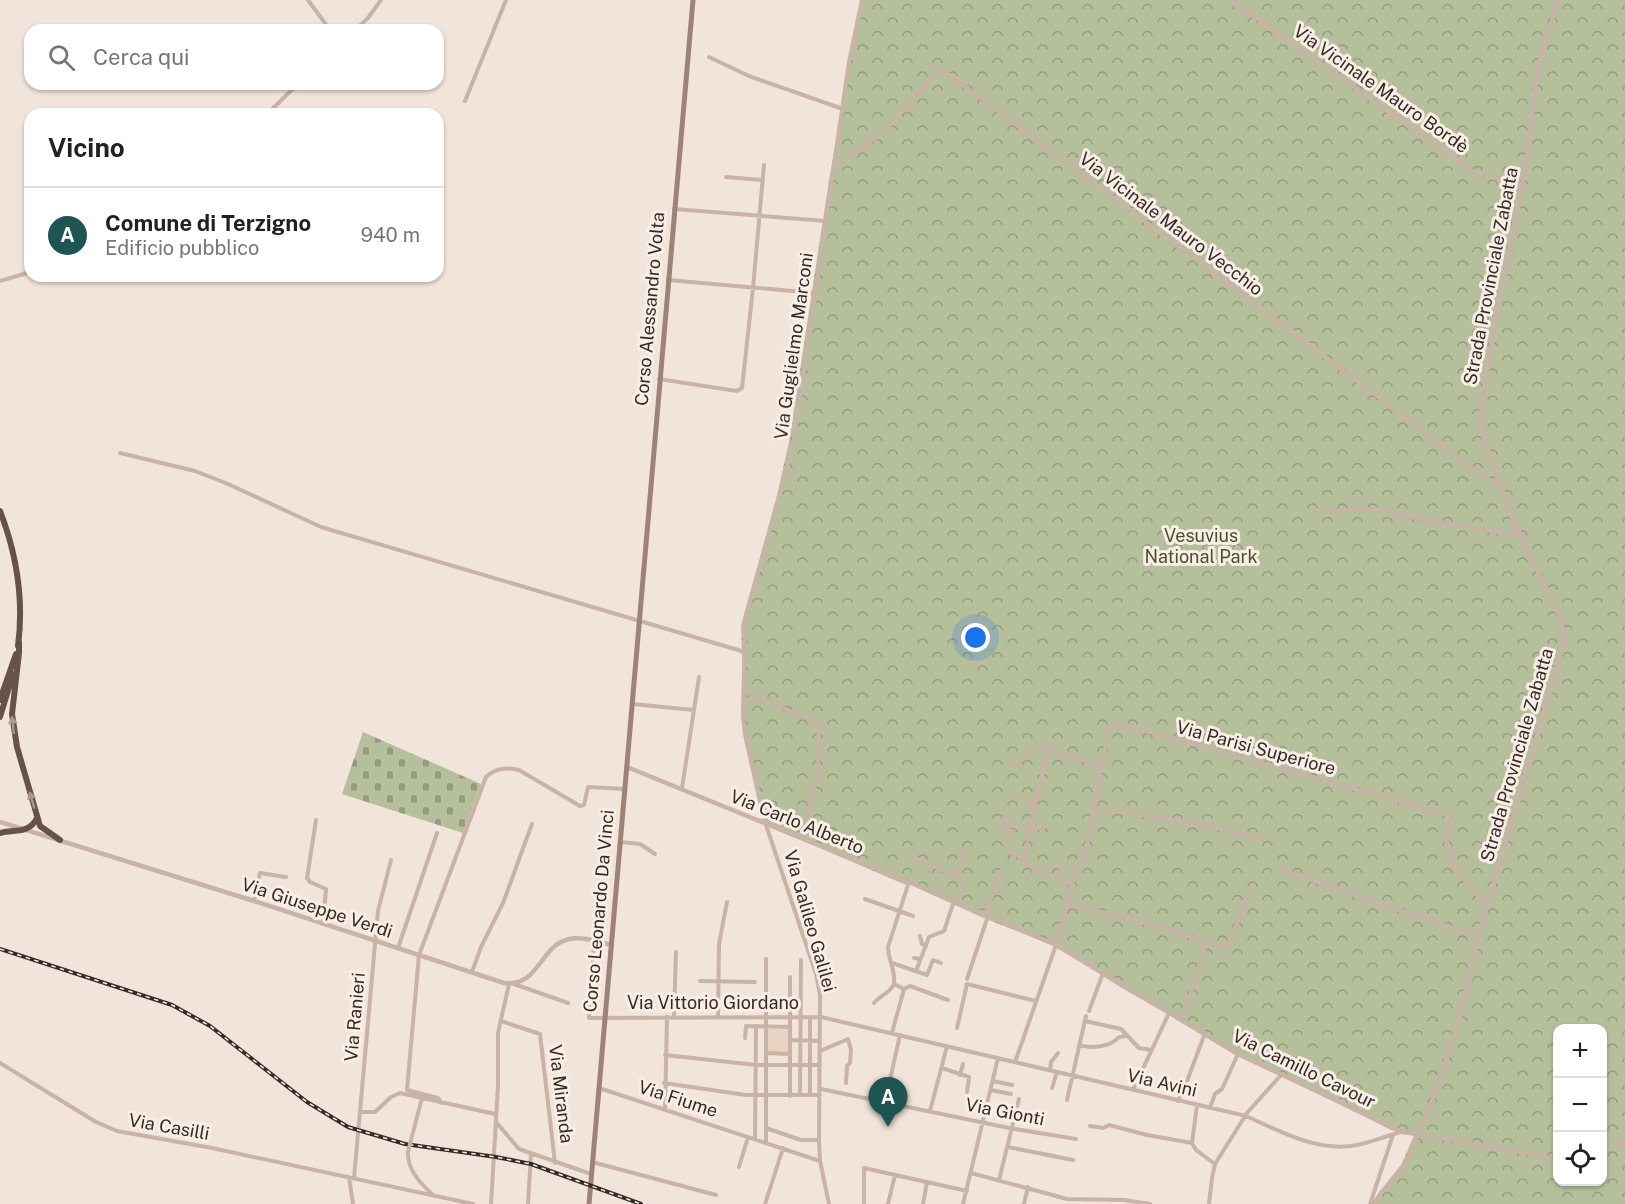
<!DOCTYPE html>
<html lang="it">
<head>
<meta charset="utf-8">
<style>
  :root { --surface:#fff; --page:#f6f6f6; --text:#202124; --muted:#757577; --line:#e0e0e0; --accent:#1e5553 }
  body { margin:0; font-family:"Public Sans",sans-serif; background:var(--page); color:var(--text) }
  .controls { position:absolute; right:18px; bottom:18px; display:grid; overflow:hidden; border-radius:12px; box-shadow:0 2px 4px #0004 }
  .controls button { width:54px; height:54px; display:grid; place-items:center; padding:0; border:0; border-bottom:2px solid var(--line); background:var(--surface); color:var(--text); font:30px sans-serif }
  .you { position:absolute; left:976px; top:638px; width:21px; height:21px; margin:-15px; border:4px solid #fff; border-radius:50%; background:#1a73e8; box-shadow:0 0 0 9px #1a73e833 }
  .badge { display:grid; place-items:center; width:39px; height:39px; border-radius:50%; background:var(--accent); color:#fff; font-size:20px; font-weight:700 }
  .pin { position:absolute; translate:-50% -50px; filter:drop-shadow(0 2px 3px #0008) }
  .pin::after { content:''; position:absolute; top:32px; width:21px; height:18px; background:inherit; clip-path:polygon(0 0,100% 0,50% 100%) }
  .list { margin:0; padding:0; list-style:none }
  h2 { display:flex; justify-content:space-between; align-items:center; height:78px; margin:0; padding:0 24px; font-size:26px }
  h2 small { font-size:20px; font-weight:400; color:var(--muted) }
  .list li { display:grid; grid-template-columns:39px 1fr auto; gap:18px; align-items:center; box-sizing:border-box; height:96px; padding:0 24px; border-top:2px solid var(--line) }
  .list b { display:block; font-size:22px; white-space:nowrap }
  .list p { margin:0; font-size:20px; white-space:nowrap; color:var(--muted) }
  .list em { font-size:20px; font-style:normal; color:var(--muted) }
  .icon { flex:none; width:33px; height:33px; fill:none; stroke:currentColor; stroke-width:2; stroke-linecap:round; stroke-linejoin:round }
  .map { position:relative; flex:none; width:1625px; height:1204px; overflow:hidden }
  .search { position:absolute; background:var(--surface); box-shadow:0 2px 4px #0004; left:24px; top:24px; width:420px; height:66px; display:flex; align-items:center; gap:15px; box-sizing:border-box; padding:0 21px; border-radius:18px; color:var(--muted); font-size:22px }
  .panel { position:absolute; background:var(--surface); box-shadow:0 2px 4px #0004; left:24px; top:108px; width:420px; height:174px; border-radius:18px }
  .map>svg:first-child { display:block }
</style>
</head>
<body>
<div class="map">
<svg width="1625" height="1204" viewBox="0 0 1625 1204">
  <defs>
    <pattern id="forest-crowns" width="20" height="18" patternUnits="userSpaceOnUse" patternTransform="scale(1.5)"><rect width="20" height="18" fill="#b6bf9b"/><path d="M2 6a3 3 0 1 1 6 0M12 15a3 3 0 1 1 6 0" fill="none" stroke="#959b7e"/></pattern>
    <pattern id="cemetery-stones" width="16" height="16" patternUnits="userSpaceOnUse" patternTransform="scale(1.5)"><rect width="16" height="16" fill="#b6bf9b"/><path d="M2 7V4a2 2 0 0 1 4 0v3zM10 15v-3a2 2 0 0 1 4 0v3z" fill="#959b7e"/></pattern>
  </defs>
  <rect width="100%" height="100%" fill="#f1e4da"/>
  <path fill="url(#forest-crowns)" fill-rule="evenodd" d="M860,0H1625V1204H1370L1401,1165L1414,1136L1392,1130L1246,1059L1120,987L1057,947L981,917L909,884L906,885L766,825L744,736L741,709L743,691L741,625L776,500L789,442L828,187ZM1558,1028H1602V1182H1558Z"/>
  <path fill="url(#cemetery-stones)" d="M363,732L481,784L463,833L342,794Z"/>
  <path fill="#e8d4c1" d="M768,1029H788V1052H768Z"/>
  <g fill="none" stroke-linecap="round" stroke-linejoin="round">
    <path stroke="#c8b3a6" stroke-width="4" d="M308,0L330,30
      M1230,0L1477,174L1523,184
      M355,30L368,18L381,0
      M709,57L749,76L843,109
      M465,101L506,0
      M267,114L298,84
      M836,165L883,133L937,72L942,71L946,72L1323,355L1463,462L1495,484L1500,485
      M726,177L762,180
      M674,209L826,221
      M668,280L815,293
      M0,281L30,272
      M659,379L737,391L742,388L753,288L764,165
      M120,453L195,471L228,484L321,527L745,652
      M1323,511L1381,509L1421,519L1509,534L1520,532
      M744,692L819,723L818,775L801,838
      M632,704L694,710
      M1013,769L1016,762C1028,761 1033,748 1045,746L1050,750
      M682,788L699,677
      M1015,798L1036,803
      M1094,808L1200,824L1262,839
      M1004,814L1003,823L1030,831
      M316,820L307,878L310,882L326,889L323,924
      M1031,826L1043,828
      M1007,840L1009,827
      M1028,840L1047,753L1050,750L1055,751L1102,766
      M620,842L640,844L655,854
      M1027,844L1024,863L1072,884
      M1007,852L1024,858
      M910,856L963,879L957,902
      M1056,859L1055,865L1063,869L1060,879
      M1282,870L1478,937
      M955,876L965,851
      M865,899L913,916
      M254,901L260,873L286,877
      M1067,905C1115,914 1161,925 1207,943L1184,1014L1180,1019
      M985,915L1002,869
      M920,936L922,944L926,946
      M594,941L589,1018L821,1017L1246,1116C1280,1131 1318,1153 1357,1145C1372,1142 1386,1136 1401,1132
      M1207,943L1228,946L1251,887
      M398,948L437,833
      M914,958L920,959
      M766,959V1143
      M892,963L927,975L933,960L941,963
      M916,971L929,937L944,931L954,901
      M472,972L481,947L503,903L532,824
      M967,979L988,916
      M700,981L755,982
      M514,984L568,1003
      M904,989L910,986L948,1000
      M874,1003C881,995 890,993 894,984
      M1089,1011L1103,973
      M674,1016L676,952
      M718,1016L719,944L727,902
      M810,1017V1095
      M501,1021L540,1034L555,1163
      M1085,1021L1121,1029L1139,1048L1151,1050
      M957,1028L967,984L1036,1001
      M892,1033L904,989L894,984C896,971 888,960 888,947L909,882
      M745,1038L746,1026L790,1027
      M790,1040L820,1041
      M1079,1045C1092,1049 1110,1047 1119,1037L1125,1036
      M820,1051L848,1039L851,1050L850,1063L847,1066L846,1083
      M766,1053L790,1054
      M665,1055L756,1065H820
      M1015,1062L1056,945L1072,884L1085,855L1108,733L1113,727L1124,725L1449,815L1451,820L1446,839L1457,872L1487,906
      M0,1063L96,1122L117,1131L212,1148L473,1204
      M942,1068L969,1077L967,1092
      M1050,1070L1051,1062L1058,1053
      M960,1075L963,1064
      M993,1081L1012,1085
      M664,1083L746,1095H820
      M599,1088L820,1161
      M1052,1088L1057,1072
      M821,1089L1009,1128L1076,1139
      M991,1090L1011,1094
      M1133,1090L1169,1013
      M800,1095L801,960
      M790,1096V977
      M1067,1100L1086,1016
      M1178,1101L1186,1084L1205,1033
      M885,1102L900,1035
      M442,1103L438,1098L407,1090L419,955L486,777C495,768 507,767 519,770L580,806L584,805L588,787L625,789
      M1210,1108L1215,1094L1222,1089L1238,1054
      M665,1109L667,1017
      M930,1111L947,1046
      M361,1112H375L391,1097L400,1093L495,1114
      M496,1122L519,1149L591,1174
      M1090,1126L1103,1128L1109,1125L1147,1135L1192,1143L1196,1150L1215,1164
      M766,1128L801,1140H819
      M1419,1134L1538,1155L1558,1161
      M755,1139L756,1026
      M411,1140L422,1098
      M1192,1143L1197,1105
      M1008,1147L1073,1160
      M1602,1151L1625,1140
      M408,1152C407,1169 420,1183 432,1194
      M592,1162L716,1195
      M739,1167L748,1137
      M971,1173L1067,1199L1124,1200L1150,1204
      M349,1177L353,1204
      M354,1178L378,911L391,860
      M999,1180L1019,1099
      M491,1204L498,1086V1033L509,984
      M528,1204L531,1154
      M765,1204L783,1148
      M829,1204L820,1161L819,1140L820,995L816,974L764,819L745,735L743,716L745,620L793,445L849,62L862,0
      M864,1204V1168L967,1191
      M888,1204L895,1175
      M923,1204L927,1182
      M963,1204L998,1058
      M1024,1204L1028,1187
      M1209,1204L1212,1178L1215,1164L1247,1113L1281,1075
      M1370,1204L1393,1135"/>
    <path stroke="#c8b3a6" stroke-width="4.5" d="M627,767L909,882L1056,945L1238,1054L1357,1110L1390,1127L1402,1132L1419,1134
      M0,822L254,901L504,983C540,987 539,946 569,939C582,936 599,942 612,945
      M1375,1204L1381,1193L1405,1165L1436,1091L1459,1020L1478,937L1564,644L1563,631L1559,615L1511,515L1484,441L1481,416L1491,345L1526,166L1538,67L1558,0"/>
    <path stroke="#9c8278" stroke-width="5" d="M589,1204L693,0"/>
    <path stroke="#66524b" stroke-width="6" d="M0,511C17,555 24,600 18,646
      M19,642V653L12,714L17,747L40,826L60,840
      M0,700L16,654
      M0,717L13,674
      M0,833C15,829 29,834 37,818"/>
    <g stroke="#352a27" stroke-width="4">
      <path id="rail" d="M0,949L172,1005L210,1026L307,1102L348,1127L405,1144L496,1157L531,1164L641,1204"/>
    </g>
    <use href="#rail" stroke="#f8eee6" stroke-width="1.5" stroke-dasharray="4.5" stroke-linecap="butt"/>
    <path stroke="#c8b3a6" stroke-width="4" d="M408,1152L411,1140"/>
  </g>
  <defs><path id="oneway-solid" d="M-6-.8H1V-3.2L6.5 0L1 3.2V.8H-6Z" transform="scale(1.5)"/></defs>
  <g fill="#a89891">
    <use href="#oneway-solid" transform="translate(13 725) rotate(-96)"/>
    <use href="#oneway-solid" transform="translate(32 800) rotate(-106)"/>
  </g>
  <g text-anchor="middle" stroke-width="6" stroke-linejoin="round" paint-order="stroke">
    <g font-size="18" fill="#352a27" stroke="#f8eee6">
      <text transform="translate(1381 89) rotate(35)" y="6">Via Vicinale Mauro Bordè</text>
      <text transform="translate(1171 224) rotate(37)" y="6">Via Vicinale Mauro Vecchio</text>
      <text transform="translate(1491 276) rotate(-79)" y="6">Strada Provinciale Zabatta</text>
      <text transform="translate(650 309) rotate(-85)" y="6">Corso Alessandro Volta</text>
      <text transform="translate(794 346) rotate(-82)" y="6">Via Guglielmo Marconi</text>
      <text transform="translate(1256 748) rotate(15)" y="6">Via Parisi Superiore</text>
      <text transform="translate(1517 755) rotate(-74)" y="6">Strada Provinciale Zabatta</text>
      <text transform="translate(797 822) rotate(22)" y="6">Via Carlo Alberto</text>
      <text transform="translate(317 908) rotate(18)" y="6">Via Giuseppe Verdi</text>
      <text transform="translate(599 911) rotate(-85)" y="6">Corso Leonardo Da Vinci</text>
      <text transform="translate(810 921) rotate(74)" y="6">Via Galileo Galilei</text>
      <text x="713" y="1009">Via Vittorio Giordano</text>
      <text transform="translate(355 1017) rotate(-85)" y="6">Via Ranieri</text>
      <text transform="translate(1304 1069) rotate(26)" y="6">Via Camillo Cavour</text>
      <text transform="translate(1162 1083) rotate(13)" y="6">Via Avini</text>
      <text transform="translate(561 1094) rotate(83)" y="6">Via Miranda</text>
      <text transform="translate(678 1099) rotate(18)" y="6">Via Fiume</text>
      <text transform="translate(1005 1112) rotate(11)" y="6">Via Gionti</text>
      <text transform="translate(169 1127) rotate(10)" y="6">Via Casilli</text>
    </g>
    <g font-size="18" fill="#47522c" stroke="#f8eee6">
      <text x="1201" y="542">Vesuvius<tspan x="1201" dy="21">National Park</tspan></text>
    </g>
  </g>
</svg>
<div class="controls">
<button>+</button>
<button>−</button>
<button><svg class="icon" aria-label="locate" viewBox="0 0 24 24"><circle cx="12" cy="12" r="6"/><path d="M12 2v4M12 18v4M2 12h4M18 12h4"/></svg></button>
</div>
<div class="you"></div>
<div class="pin badge" style="left:888px;top:1127px">A</div>
<div class="search"><svg class="icon" aria-label="search" viewBox="0 0 24 24"><circle cx="10" cy="10" r="6"/><path d="M15 15l6 6"/></svg>Cerca qui</div>
<section class="panel">
<h2>Vicino<small></small></h2>
<ul class="list">
<li><span class="badge">A</span><div><b>Comune di Terzigno</b><p>Edificio pubblico</p></div><em>940 m</em></li>
</ul>
</section>
</div>
</body>
</html>
